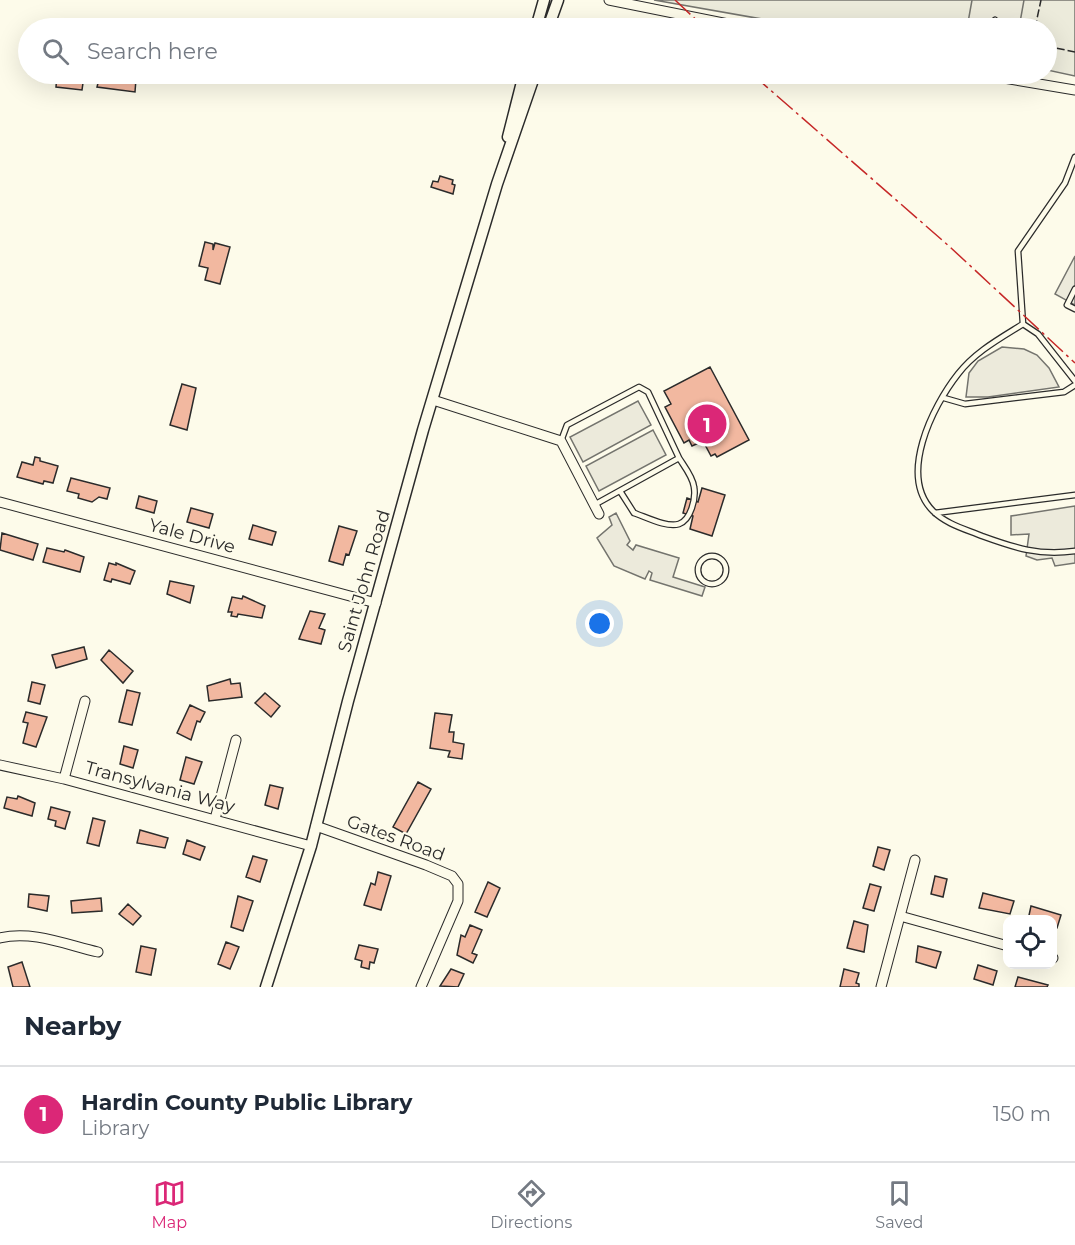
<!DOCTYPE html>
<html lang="en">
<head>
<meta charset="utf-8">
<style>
  :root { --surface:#fff; --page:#f6f6f7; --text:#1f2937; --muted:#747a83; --line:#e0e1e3; --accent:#db2777 }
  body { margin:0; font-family:Montserrat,sans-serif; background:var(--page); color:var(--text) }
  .controls { position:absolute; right:18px; bottom:18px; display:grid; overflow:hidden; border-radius:12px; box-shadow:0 6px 24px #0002 }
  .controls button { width:54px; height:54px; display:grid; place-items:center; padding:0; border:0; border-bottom:2px solid var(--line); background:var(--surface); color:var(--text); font:30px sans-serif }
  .you { position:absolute; left:600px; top:624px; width:21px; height:21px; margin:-15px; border:4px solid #fff; border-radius:50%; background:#1a73e8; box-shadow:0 0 0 9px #1a73e833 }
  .badge { display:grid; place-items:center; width:39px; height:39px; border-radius:50%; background:var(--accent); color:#fff; font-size:20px; font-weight:700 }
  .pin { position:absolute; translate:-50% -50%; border:3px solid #fff; box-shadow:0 2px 6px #0006 }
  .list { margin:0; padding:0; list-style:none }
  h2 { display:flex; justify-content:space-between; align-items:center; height:78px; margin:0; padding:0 24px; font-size:26px }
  h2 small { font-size:20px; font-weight:400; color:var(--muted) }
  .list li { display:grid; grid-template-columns:39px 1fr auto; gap:18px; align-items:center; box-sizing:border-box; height:96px; padding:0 24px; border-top:2px solid var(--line) }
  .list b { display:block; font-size:22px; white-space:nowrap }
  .list p { margin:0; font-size:20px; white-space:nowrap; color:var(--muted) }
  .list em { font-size:20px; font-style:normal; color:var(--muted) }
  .icon { flex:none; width:33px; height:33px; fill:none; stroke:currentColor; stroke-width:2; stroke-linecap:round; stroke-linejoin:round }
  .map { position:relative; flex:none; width:1075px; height:987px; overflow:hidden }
  .search { position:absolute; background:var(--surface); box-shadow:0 6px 24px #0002; left:18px; right:18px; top:18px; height:66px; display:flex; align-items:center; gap:15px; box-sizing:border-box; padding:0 21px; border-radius:33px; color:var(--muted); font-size:22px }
  .sheet { height:174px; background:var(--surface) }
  nav { display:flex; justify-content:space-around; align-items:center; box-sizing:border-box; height:84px; border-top:2px solid var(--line); background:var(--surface); font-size:16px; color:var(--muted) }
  nav a { display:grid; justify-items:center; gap:3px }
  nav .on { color:var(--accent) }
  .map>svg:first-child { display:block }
</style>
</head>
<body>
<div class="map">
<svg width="1075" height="987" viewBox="0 0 1075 987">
  <rect width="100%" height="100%" fill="#fdfbea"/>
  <path fill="#ecebdb" stroke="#74746e" stroke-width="1.5" d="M654,0H1075V76L1047,70L1046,28H813Z"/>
  <path fill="#eceadb" stroke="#74746e" stroke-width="1.5" d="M972,0H1024L1019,28H967Z
    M1075,256V305L1055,294Z
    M1002,347L1024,349L1037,355L1049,368L1059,387L988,397H966L969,373L978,361Z
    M638,401L651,425L583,462L570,437Z
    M653,430L666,455L599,491L586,466Z
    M1075,506V563L1055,566L1052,558L1037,560L1026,556L1029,534L1011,535V516Z
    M616,513L630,541L627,545L633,550L636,545L679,558L673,577L705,587L702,596L650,580L652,573L649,571L645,579L614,566L597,538L612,525L609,517Z"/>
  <path fill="#f2b8a0" stroke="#2b2b2b" stroke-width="1.5" d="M57,74H125L124,78L136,79L135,92L97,87L98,83L92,82L83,83L82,90L56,87Z
    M440,176L453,180L452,184L455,185L453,194L431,187L433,181L438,182Z
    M205,242L213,244V250L215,243L230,247L220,284L205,280L208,268L199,266Z
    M710,367L749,440L717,457L715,454L711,456L703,441L692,446L689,440L684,443L665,407L671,404L664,391Z
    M182,384L196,388L187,430L170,425Z
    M35,457L40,458V461L58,466L53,483L44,481L43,484L17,477L22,462L33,465Z
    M71,478L110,488L107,499L99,497L92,502L78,498L79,494L67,491Z
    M702,488L725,495L712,536L690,529L693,516L683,513L687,498L698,502Z
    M139,496L157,501L154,513L136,508Z
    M191,508L213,514L209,528L187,522Z
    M253,525L276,532L272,545L249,539Z
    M339,526L357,531L349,555L346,554L343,565L329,561Z
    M2,533L38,544L33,560L0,550Z
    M47,548L64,552L65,550L84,557L80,572L43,562Z
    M109,563L116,565V563L135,571L130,584L112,579L111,582L104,580Z
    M170,581L194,586L190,603L167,594Z
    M243,596L265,606L262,618L238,614L237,617L231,616L232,612H228L232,597L242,599Z
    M310,611L325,614L319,628L325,630L321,644L299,639Z
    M84,647L87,659L56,668L52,655Z
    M109,650L133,671L123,683L101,660Z
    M230,679L231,684L240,683L242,697L209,701L207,686Z
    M32,682L45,685L40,704L28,701Z
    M127,690L140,693L132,725L119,722Z
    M265,693L280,706L271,717L255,703Z
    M190,705L205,712L200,722L197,721L191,740L177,733Z
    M26,712L47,717L36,747L23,743L28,723L23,722Z
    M435,713L452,715L449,732H454L453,742L464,744L462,759L448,757L450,751L430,748Z
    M124,746L138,750L133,768L120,764Z
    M186,757L202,762L194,784L180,780Z
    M418,782L431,789L406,834L393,827Z
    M270,785L283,788L278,809L265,805Z
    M18,796L35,803L32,816L4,808L7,797L17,799Z
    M51,807L70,812L65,829L55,826L56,821L48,819Z
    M93,818L105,821L99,846L87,843Z
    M140,830L168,838L165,848L137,843Z
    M187,840L205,847L200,860L183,854Z
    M878,847L890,850L884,870L873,866Z
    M253,856L267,860L260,882L246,877Z
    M378,872L391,876L381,910L364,905L371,883L375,885Z
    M935,876L947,879L943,897L931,894Z
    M488,882L500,888L487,917L475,912Z
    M870,884L881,887L874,911L863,908Z
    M983,893L1014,901L1010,914L979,908Z
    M29,894L49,896L47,911L28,907Z
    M238,896L253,901L243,931L231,927Z
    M101,898L102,911L72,913L71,901Z
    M128,904L141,916L133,925L119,914Z
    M1031,906L1061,915L1057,928L1052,927V920H1028Z
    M854,921L868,925L864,952L847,948Z
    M470,925L482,930L472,953L477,955L473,963L457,955L461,935L465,937Z
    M226,942L239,947L230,969L218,964Z
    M359,945L378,949L374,963L370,962L369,969L361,967L362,961L355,959Z
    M141,946L156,949L151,975L136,972Z
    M918,946L941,952L936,968L916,962Z
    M22,962L30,987H13L8,967Z
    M978,965L997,971L993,985L974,979Z
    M451,969L464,974L458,987L440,986Z
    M844,969L859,973L856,983L859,984V987H840Z
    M1018,977L1048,985L1047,987H1015Z"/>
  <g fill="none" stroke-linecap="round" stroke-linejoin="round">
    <g stroke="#2b2b2b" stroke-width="7">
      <path id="service" d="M985,28L995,20
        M1075,289L1067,305L1075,309
        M1023,324C999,339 975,352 958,374C932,407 898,476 933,511C946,524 965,529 982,536C1015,548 1039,556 1075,551
        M1023,324L1018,251L1065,183L1075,157
        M1023,324L1038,334L1075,381
        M944,398L965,404L1064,392L1075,385
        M561,441L567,425L639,387L648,392L679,458L594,505
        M620,491L634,513C646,517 667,528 679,524C691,520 696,498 694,487C693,477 684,466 679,458
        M935,513L1075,495
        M698 570a14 14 0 1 1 28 0a14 14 0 1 1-28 0Z"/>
    </g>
    <g stroke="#2b2b2b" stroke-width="11">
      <path id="minor" d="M609,0L748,28
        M980,74L1075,90
        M433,400L561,441L599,514
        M0,502L376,603
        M0,765L64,779L311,846
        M64,779L85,701
        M215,819L236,740
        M316,826L426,865L452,876L458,884V901L421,987
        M900,916L1008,946
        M0,938C32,930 67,945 98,952
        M1052,958H1053
        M881,987L915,860"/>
    </g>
    <g stroke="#2b2b2b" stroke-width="13">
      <path id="tertiary" d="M536,28L544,0
        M548,28L558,0
        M508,137L524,74
        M266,987L311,846L348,701L423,430L497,184L535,74"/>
    </g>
    <use href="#service" stroke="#fdfbea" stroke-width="4.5"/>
    <use href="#minor" stroke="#fdfbea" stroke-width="9"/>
    <use href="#tertiary" stroke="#fdfbea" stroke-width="10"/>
    <path stroke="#2b2b2b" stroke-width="1.5" stroke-dasharray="8 3" stroke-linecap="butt" d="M1035,28L1041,0
      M1046,46L1075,52"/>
    <path stroke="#c62828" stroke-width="1.5" stroke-dasharray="21 4.5 3 4.5" stroke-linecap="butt" d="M675,0L705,28
      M752,74L950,247L1075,363"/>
  </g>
  <g text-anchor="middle" stroke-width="4.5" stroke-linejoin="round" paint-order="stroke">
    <g font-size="18" fill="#2b2b2b" stroke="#fdfbea">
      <text transform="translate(192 536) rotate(15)" y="6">Yale Drive</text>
      <text transform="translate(364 581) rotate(-74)" y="6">Saint John Road</text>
      <text transform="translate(160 787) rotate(15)" y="6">Transylvania Way</text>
      <text transform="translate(396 838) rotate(20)" y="6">Gates Road</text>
    </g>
  </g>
</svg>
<div class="controls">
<button><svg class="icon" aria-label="locate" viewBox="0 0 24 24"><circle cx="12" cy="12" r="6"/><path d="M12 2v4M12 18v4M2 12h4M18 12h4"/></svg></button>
</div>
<div class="you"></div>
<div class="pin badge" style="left:707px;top:424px">1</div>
<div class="search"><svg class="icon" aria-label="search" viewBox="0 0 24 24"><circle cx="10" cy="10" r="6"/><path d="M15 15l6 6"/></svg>Search here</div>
</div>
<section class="sheet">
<h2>Nearby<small></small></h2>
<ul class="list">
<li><span class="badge">1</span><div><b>Hardin County Public Library</b><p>Library</p></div><em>150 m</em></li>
</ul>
</section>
<nav>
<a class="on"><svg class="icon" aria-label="map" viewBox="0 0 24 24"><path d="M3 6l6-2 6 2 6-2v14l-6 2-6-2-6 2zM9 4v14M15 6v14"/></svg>Map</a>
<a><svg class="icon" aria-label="directions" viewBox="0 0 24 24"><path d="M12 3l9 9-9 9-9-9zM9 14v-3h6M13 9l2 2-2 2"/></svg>Directions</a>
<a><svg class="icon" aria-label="saved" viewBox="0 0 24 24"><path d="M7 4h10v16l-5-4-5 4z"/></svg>Saved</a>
</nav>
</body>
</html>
